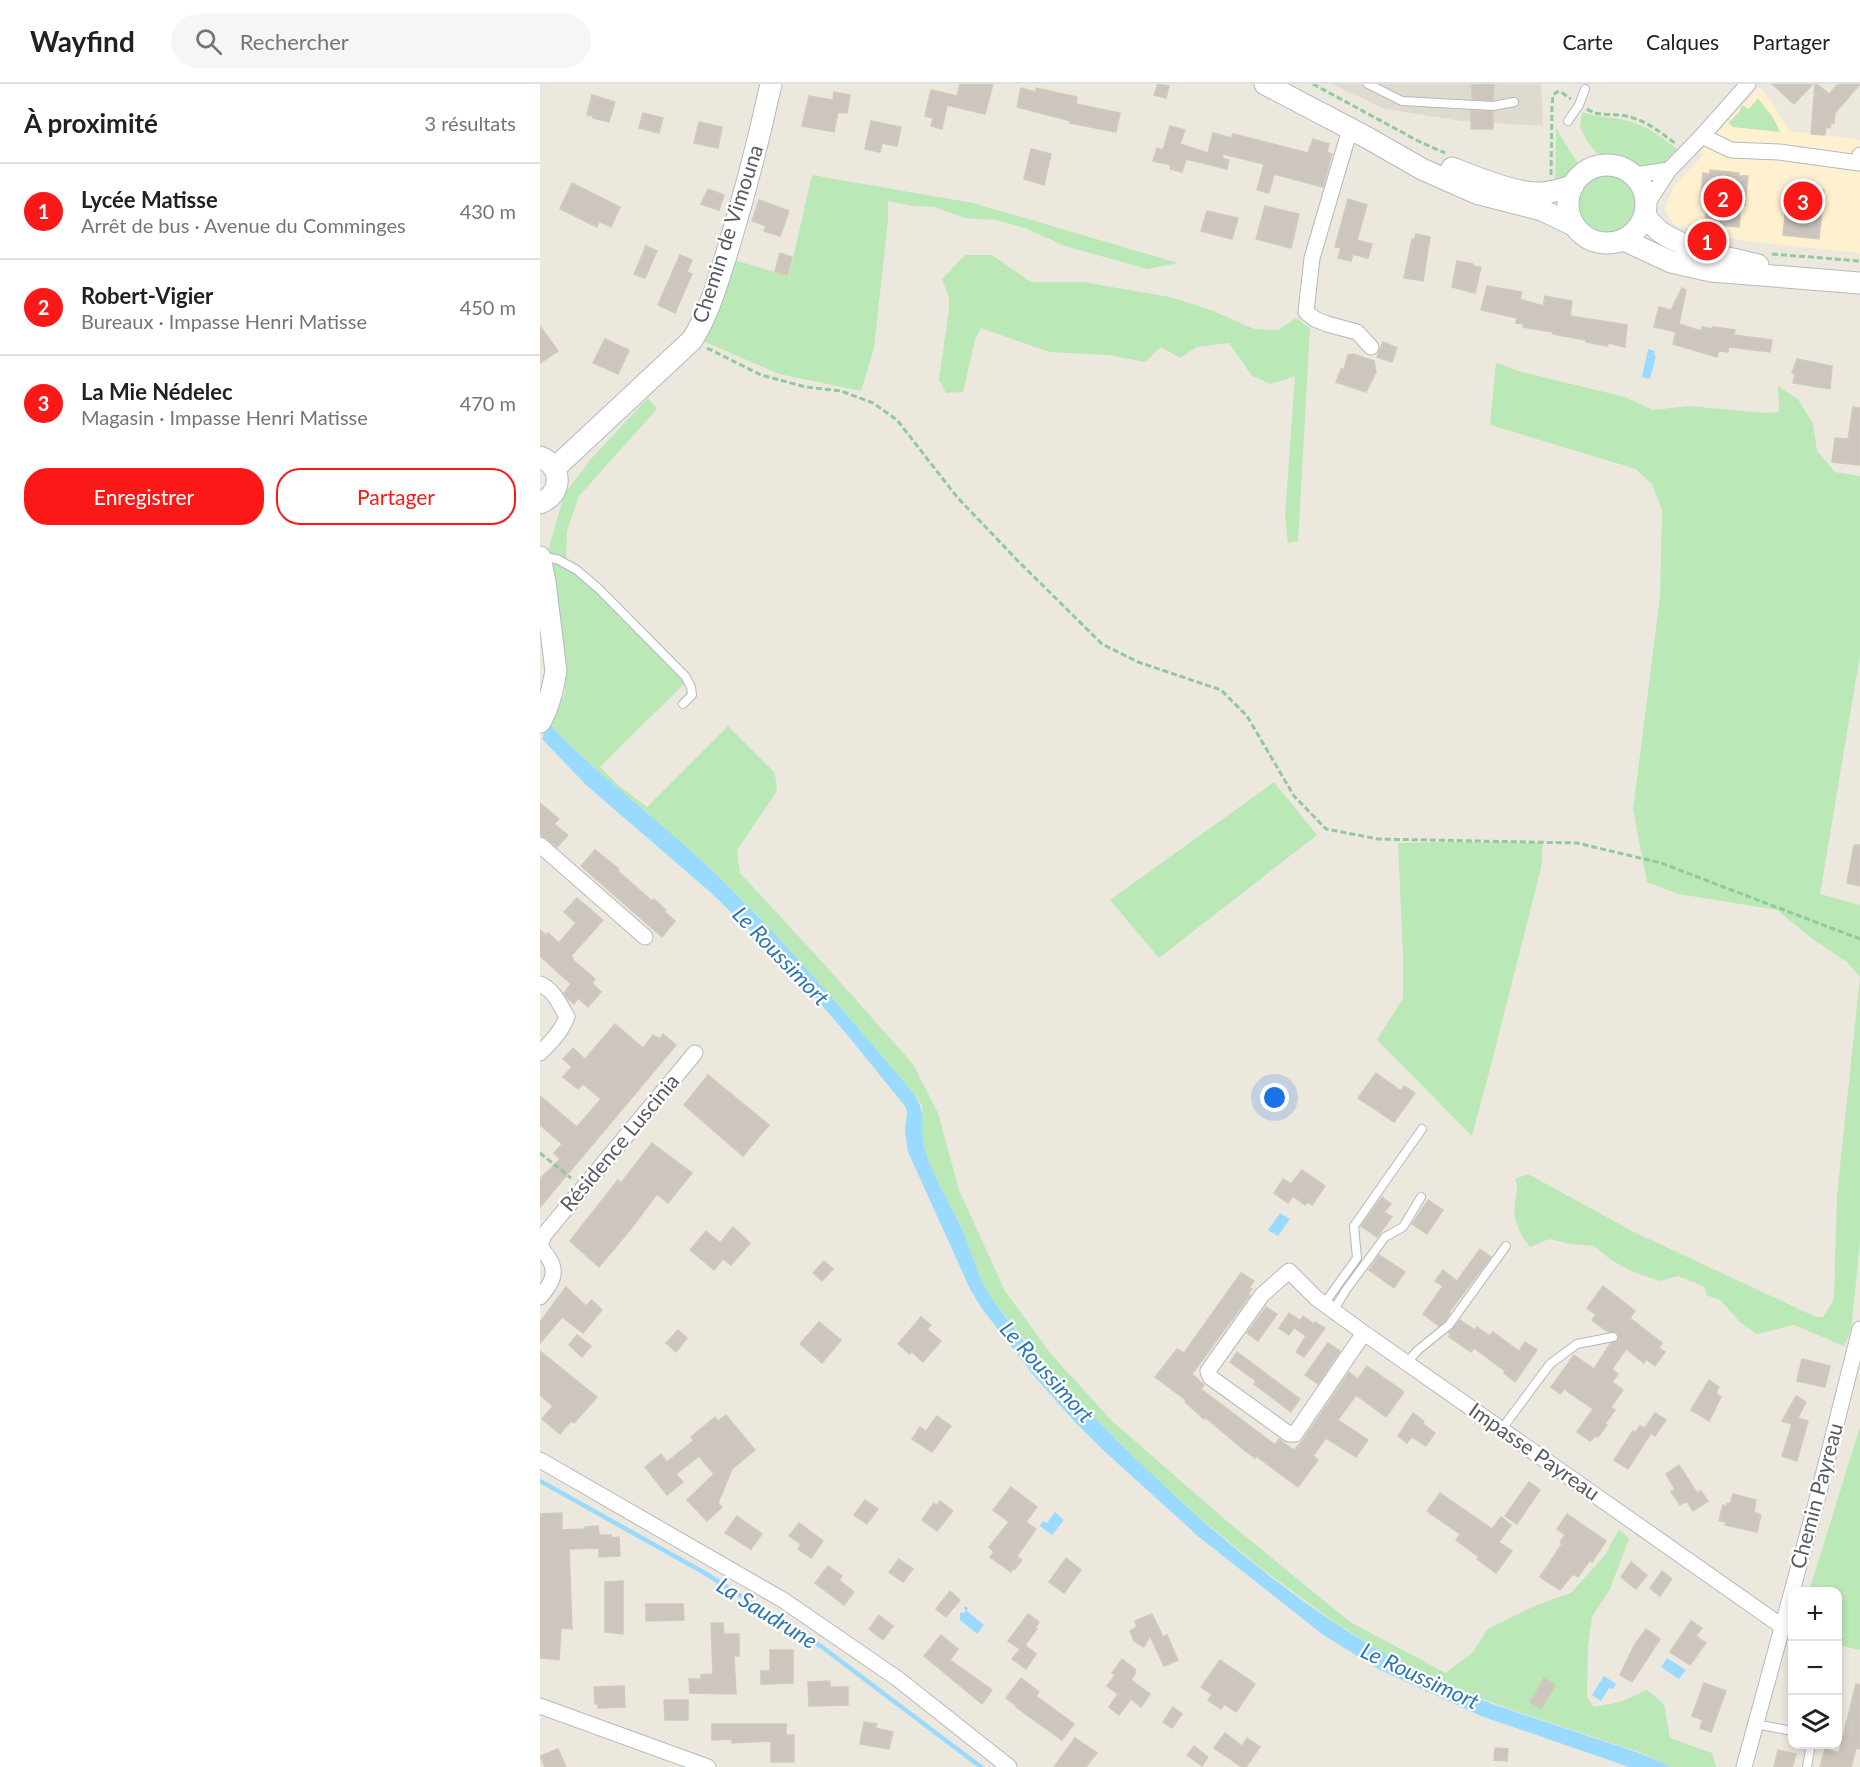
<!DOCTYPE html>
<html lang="fr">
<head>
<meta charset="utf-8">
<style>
  :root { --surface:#fff; --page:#f6f6f6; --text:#202124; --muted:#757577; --line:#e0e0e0; --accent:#fa1916 }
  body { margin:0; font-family:Lato,sans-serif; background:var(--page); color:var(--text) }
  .controls { position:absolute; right:18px; bottom:18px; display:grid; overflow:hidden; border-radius:12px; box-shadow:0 3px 9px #0003 }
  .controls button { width:54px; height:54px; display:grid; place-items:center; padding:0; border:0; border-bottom:2px solid var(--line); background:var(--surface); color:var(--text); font:30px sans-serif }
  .you { position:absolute; left:735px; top:1014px; width:21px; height:21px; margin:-15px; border:4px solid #fff; border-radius:50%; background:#1a73e8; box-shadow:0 0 0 9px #1a73e833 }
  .badge { display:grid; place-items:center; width:39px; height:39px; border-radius:50%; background:var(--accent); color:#fff; font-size:20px; font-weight:700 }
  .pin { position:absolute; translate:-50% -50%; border:3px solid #fff; box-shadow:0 2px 6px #0006 }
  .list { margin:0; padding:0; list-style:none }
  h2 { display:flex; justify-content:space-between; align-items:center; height:78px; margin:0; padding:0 24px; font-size:26px }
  h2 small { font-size:20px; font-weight:400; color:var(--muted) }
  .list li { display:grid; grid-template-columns:39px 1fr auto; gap:18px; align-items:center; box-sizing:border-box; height:96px; padding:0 24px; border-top:2px solid var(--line) }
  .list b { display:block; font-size:22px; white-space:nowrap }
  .list p { margin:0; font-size:20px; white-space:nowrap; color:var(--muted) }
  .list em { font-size:20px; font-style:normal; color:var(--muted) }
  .actions { display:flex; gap:12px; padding:18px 24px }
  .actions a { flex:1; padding:14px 0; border:2px solid var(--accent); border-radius:24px; text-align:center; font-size:21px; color:var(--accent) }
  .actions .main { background:var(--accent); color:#fff }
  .icon { flex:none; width:33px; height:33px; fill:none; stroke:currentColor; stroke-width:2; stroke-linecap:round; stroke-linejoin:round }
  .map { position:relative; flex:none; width:1320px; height:1683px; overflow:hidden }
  header { display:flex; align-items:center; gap:36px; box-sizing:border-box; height:84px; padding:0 30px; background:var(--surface); border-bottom:2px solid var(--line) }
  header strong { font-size:28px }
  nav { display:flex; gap:33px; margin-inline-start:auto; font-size:21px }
  .search { width:420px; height:54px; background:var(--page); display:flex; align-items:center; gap:15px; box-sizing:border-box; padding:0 21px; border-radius:33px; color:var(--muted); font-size:22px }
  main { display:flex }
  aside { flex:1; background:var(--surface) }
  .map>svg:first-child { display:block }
</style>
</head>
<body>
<header>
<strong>Wayfind</strong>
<div class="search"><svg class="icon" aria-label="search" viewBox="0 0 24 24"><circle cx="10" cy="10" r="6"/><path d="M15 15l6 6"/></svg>Rechercher</div>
<nav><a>Carte</a><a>Calques</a><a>Partager</a></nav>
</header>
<main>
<aside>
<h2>À proximité<small>3 résultats</small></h2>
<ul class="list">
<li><span class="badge">1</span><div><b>Lycée Matisse</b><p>Arrêt de bus · Avenue du Comminges</p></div><em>430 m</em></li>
<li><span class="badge">2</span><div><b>Robert-Vigier</b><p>Bureaux · Impasse Henri Matisse</p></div><em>450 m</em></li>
<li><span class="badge">3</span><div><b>La Mie Nédelec</b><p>Magasin · Impasse Henri Matisse</p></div><em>470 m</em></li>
</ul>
<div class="actions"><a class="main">Enregistrer</a><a>Partager</a></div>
</aside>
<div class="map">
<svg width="1320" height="1683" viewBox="0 0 1320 1683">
  <rect width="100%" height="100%" fill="#ede8de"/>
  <path fill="#fff1d0" d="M1219,3L1230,16L1250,47L1315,55L1320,57V169L1204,157L1135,141L1128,133L1125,126L1126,121L1133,104L1163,71L1160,68Z"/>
  <path fill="#dfdacf" d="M792,0H1001L1003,42L922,37L845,25Z"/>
  <path fill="#bae8b7" d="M1218,14L1234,35L1240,48L1193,43L1188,39L1200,27L1202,21L1209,25Z
    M1042,28C1057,33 1073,33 1089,37C1108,43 1122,53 1137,65L1121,82L1101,84L1079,73L1059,71L1048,59L1040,43Z
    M1016,44L1038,80L1025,95L1015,101Z
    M1037 121a31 31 0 1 1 62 0a31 31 0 1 1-62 0Z
    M272,91L433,119L638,179L607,185L525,162L485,144L455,136L425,134L395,123L372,122L348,117V137L334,264L321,307L239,290L163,257L194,176L249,192Z
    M425,171H452L491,198H543L630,213L671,226L714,245L738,246L756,234L770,244L758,457L748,459L745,433L755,292L731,300L712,292L689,259L657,263L640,274L621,263L605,278L569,271L509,268L441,244L435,256L423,308L406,309L399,296L409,225V213L402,195Z
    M956,278L978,287L1085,313L1113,326L1149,322L1223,329L1239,328L1238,302L1258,315L1273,340L1277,367L1295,388L1320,392V571L1280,810L1320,821V1158L1311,1247L1304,1262L1254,1241L1217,1250L1201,1239L1180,1216L1166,1211L1165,1203L1138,1192L1119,1197L1091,1187L1071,1176L1054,1162L1030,1160L1009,1155L990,1163C980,1150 972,1136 975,1119C976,1109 979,1105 975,1095L988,1090L1094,1148L1276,1233H1283L1294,1215L1297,1111L1320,893L1307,878L1274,856L1237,826L1139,810L1107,798L1093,725L1120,513L1122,426L1112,400L1096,385L950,341Z
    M108,314L117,325L39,412L27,447L26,474L28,485L43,494L145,599L60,683L78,701L107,723L188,642L235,689L237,707L197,766L200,789L284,880L373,980L398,1029L419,1106L465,1207L511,1270L572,1337L682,1433L810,1538L906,1589L933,1568L948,1545L999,1520L1031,1509L1065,1471L1079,1445L1089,1455L1070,1505L1052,1533L1048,1562L1047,1613L1054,1623L1080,1618L1107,1606L1124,1620L1130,1654L1172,1669L1176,1683H1130L1102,1669L972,1626L896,1597L846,1571L793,1537L721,1484L665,1438L615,1394L538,1317L479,1249L453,1216L445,1204L418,1136L392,1087L382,1057V1021L374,1010C306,929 239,849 162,777C112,730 56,690 9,640L25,609L19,527L9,464L24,411L50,376Z
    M734,698L777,751L619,874L570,816Z
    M908,758L1003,759L1001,784L951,981L932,1052L837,956L863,914V872L858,759Z
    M1320,1343V1566L1298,1561V1508L1269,1507Z"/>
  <path fill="#9bdaff" d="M1108,265L1115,267L1114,271L1116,272L1110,295L1102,293Z
    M9,640C56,690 112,730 162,777C239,849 306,929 374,1010C389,1033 378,1043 385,1066C393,1094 409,1117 421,1143C432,1167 438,1195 453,1216C485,1261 523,1302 562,1341C656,1437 773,1538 895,1596C945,1620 999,1635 1051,1653C1078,1662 1105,1669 1130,1683H1089L941,1632L838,1585L782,1550L659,1453L563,1366L534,1337L495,1293L443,1226L431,1207L368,1068L365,1047L367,1028L365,1022L304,947L254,889L169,807L46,701L2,655L5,645Z
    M740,1129L750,1135L738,1152L728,1146Z
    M515,1428L524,1436L512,1451L500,1442L503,1437L507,1439Z
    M425,1522L428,1524L427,1527L444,1541L437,1550L420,1536V1529L426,1528L424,1524Z
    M1127,1574L1146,1586L1139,1595L1121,1583Z
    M1064,1592L1076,1600L1073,1605L1069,1604L1061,1617L1052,1611Z"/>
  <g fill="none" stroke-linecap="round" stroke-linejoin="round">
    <path stroke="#9bdaff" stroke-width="4.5" d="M0,1397L163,1488L282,1563L441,1683"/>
  </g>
  <path fill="#ccc6bf" stroke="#d2c9bc" stroke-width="1.5" d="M420,0H453L445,30L407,21L402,45L391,42L393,34L385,32L391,6L417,12Z
    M618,0L629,2L626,14L614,11Z
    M932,0H954L953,16L932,15Z
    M1232,0H1273L1254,20Z
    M1275,0H1277L1289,10L1298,0H1320L1295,29L1294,39L1291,38L1290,44L1286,43L1285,51L1271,50Z
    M481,4L496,8V4L537,13L536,20L580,29L576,48L530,39L531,37L477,23Z
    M294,8L310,11L307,29L298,28L294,48L262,42L269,12L293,16Z
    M52,11L75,18L69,38L53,34V32L47,31Z
    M931,27L953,28V45H931Z
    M103,29L123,34L119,49L99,44Z
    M331,37L361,43L357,62L342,59L340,68L325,65Z
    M159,38L182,43L178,64L154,59Z
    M630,42L645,46L640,60L668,69L673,49L691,54L693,50L768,69L773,55L789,60L787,68L792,70L783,103L734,90L729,109L717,106L724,80L683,70L682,74L689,76L687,85L646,75L642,88L630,85L631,81L613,77L617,64L623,66Z
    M491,65L511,70L504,101L484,95Z
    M1170,86L1199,89V92H1208L1205,121H1201L1199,143L1165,140L1167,114L1161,113L1163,89L1170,90Z
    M32,99L80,123L71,143L59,137L57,143L20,125Z
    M1248,102L1284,106L1279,155L1243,151Z
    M168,105L184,111L179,126L161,120Z
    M808,115L827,121L817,156L832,160L828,174L813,170L811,177L798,174L801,164L795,163Z
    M219,116L249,127L240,152L224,147L226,142L212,137Z
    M725,122L759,130L751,164L716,155Z
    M667,127L698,134L692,155L661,147Z
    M876,150L890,153L883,197L864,194L872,155L874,156Z
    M106,162L117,167L105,194L94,190Z
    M240,169L252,173L248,191L235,188Z
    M140,171L152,176L147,188L152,190L135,229L118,221Z
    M917,177L933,180V182L941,183L935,209L912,203Z
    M947,202L982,208L980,215L1003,222L1005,212L1032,217L1030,232L1087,241L1085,263L1069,259L1067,262L1046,258V256L1013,250V248L983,243L984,240L976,239L977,234L941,226Z
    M1142,204L1146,206L1139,240L1161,247L1162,243L1172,245L1173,243L1195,246L1194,251L1232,256L1230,268L1189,263L1188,268L1179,267L1177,273L1133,260L1136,248L1114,243L1119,223L1131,226Z
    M0,242L18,267L0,279Z
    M65,255L89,266L78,290L53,279Z
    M843,258L857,264L852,278L837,273Z
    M813,270L834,277L836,288L826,308L796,298L801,285H804L808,271Z
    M1257,275L1292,282L1290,305L1253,299L1255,289H1252Z
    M1313,323L1320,324V381L1292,378L1295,354L1308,355Z
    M0,719L19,735L14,740L28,751L17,763L6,754L0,751Z
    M1314,761H1320V802L1307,799Z
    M55,766L79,785L78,787L112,817L114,815L126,826L124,827L135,837L122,853L41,782Z
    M37,814L63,836L31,872L33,874L32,875L55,895L52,899L61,908L48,923L38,914L34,920L28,915L24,909L31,900L0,872V846L6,851L8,849L19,859L36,839L24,828Z
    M75,940L103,964L113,951L120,955L123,950L136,961L0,1123V1095L20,1075L14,1069L22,1060L0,1041V1012L37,1043L61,1015L43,1000L38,1005L23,993L32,983L23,975L33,964L45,975Z
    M836,989L861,1007L864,1002L875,1009L854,1038L818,1014Z
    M168,991L229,1041L203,1072L144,1021Z
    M112,1059L152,1089L128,1119L117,1110L90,1146L59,1183L30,1157L78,1096L81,1099Z
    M762,1086L785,1102L772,1121L768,1118L765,1121L753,1112L748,1119L734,1109L743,1095L751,1100Z
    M842,1113L851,1120L844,1128L852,1133L837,1153L821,1142Z
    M888,1116L903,1126L887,1150L872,1140Z
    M193,1143L210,1159L191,1181L183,1175L174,1186L150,1166L166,1147L180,1159Z
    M940,1165L951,1173L909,1228L910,1229L905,1237L899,1242L883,1230L903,1202L895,1197L903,1186L917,1197Z
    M839,1171L865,1188L854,1204L829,1186Z
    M284,1177L293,1185L282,1197L273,1189Z
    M701,1189L714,1197L709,1204L712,1205L708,1210L710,1211L652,1290L664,1301L661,1305L735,1361L739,1355L754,1366L763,1356L809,1288L818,1295L827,1282L864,1308L846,1333L816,1311L798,1336L828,1356L816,1373L786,1354L773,1372L778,1376L758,1403L716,1372L715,1374L704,1366L665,1333L664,1335L645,1318L646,1316L615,1293L637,1265L644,1269Z
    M1063,1202L1095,1227L1090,1234L1122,1259L1119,1264L1125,1268L1115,1282L1106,1275L1104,1279L1086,1265L1072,1285L1078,1290L1072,1298L1083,1306L1071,1323L1075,1326L1065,1340L1067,1341L1058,1353L1056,1352L1050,1357L1037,1348L1053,1325L1024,1305L1020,1310L1011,1303L1034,1271L1054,1285L1070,1260L1078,1255L1077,1249L1068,1248L1052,1236L1056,1231L1047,1224Z
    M26,1203L46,1222L52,1216L62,1226L43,1249L22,1233L0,1259V1238Z
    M726,1223L737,1230L718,1257L707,1249Z
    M749,1229L759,1236L749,1251L739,1244Z
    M763,1232L774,1240L775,1238L785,1244L764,1273L756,1268L766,1252L755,1244Z
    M381,1233L391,1241L387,1245L401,1257L383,1278L372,1268L370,1270L358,1260Z
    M920,1236L935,1246L937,1243L950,1252L953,1248L979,1267L985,1258L997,1266L975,1298L964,1289L965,1287L934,1264L931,1268L909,1253L910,1250L909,1249Z
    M279,1238L301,1256L282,1279L260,1260Z
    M138,1246L147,1254L136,1268L126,1259Z
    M37,1251L51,1262L42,1273L29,1261Z
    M788,1259L800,1267L778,1300L765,1291Z
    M0,1267L57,1313L34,1339L31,1337L20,1350L2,1335L13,1322L0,1311Z
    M697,1268L760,1315L751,1328L714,1300L716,1297L690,1278Z
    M1262,1275L1290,1282L1285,1303L1257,1297Z
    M1169,1296L1179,1303L1176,1309L1181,1313L1169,1337L1151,1326Z
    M1256,1312L1266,1318L1258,1334L1268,1337L1257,1377L1242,1372L1252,1340L1242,1337Z
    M873,1329L884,1337L883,1340L895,1349L886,1362L872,1353L867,1359L858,1352Z
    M1115,1329L1126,1336L1115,1352L1111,1349L1088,1385L1074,1376L1093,1347L1095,1349L1100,1342L1105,1344Z
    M186,1331L215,1366L192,1385L178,1419L182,1423L167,1437L147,1416L174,1390L159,1372L136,1390L143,1398L127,1411L105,1383L121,1370L127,1378L153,1357L151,1353L175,1333L178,1337Z
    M397,1332L411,1342L392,1368L372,1355L380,1343L386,1347Z
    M1139,1381L1157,1409L1161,1407L1168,1417L1153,1427L1147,1417L1140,1421L1131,1408L1135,1405L1126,1390Z
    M989,1398L1000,1406L977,1440L965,1432Z
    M471,1403L497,1423L486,1438L496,1445L477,1472L482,1476L475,1485L473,1484L471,1488L450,1473L454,1468L449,1463L469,1438L453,1426Z
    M900,1409L952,1445L961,1433L971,1441L959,1458L972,1467L956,1489L937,1475L939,1473L916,1456L920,1450L887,1427Z
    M1193,1410L1216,1416L1214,1428L1221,1431L1217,1448L1185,1441L1186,1438L1179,1437L1183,1421L1186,1423L1187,1419L1190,1420Z
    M325,1416L338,1425L327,1440L314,1431Z
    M400,1417L413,1427L397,1447L382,1436L394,1419L397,1422Z
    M22,1429V1446L45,1445V1443L58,1442L59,1451H71L72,1454L79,1453L80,1472L59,1473V1464L29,1465L32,1545L21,1544L19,1576L0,1574V1430Z
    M1027,1430L1066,1457L1052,1478L1050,1476L1038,1493L1033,1490L1020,1506L1000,1493L1022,1460L1020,1458L1025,1451L1017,1445Z
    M197,1432L222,1450L211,1465L185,1449Z
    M259,1439L283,1457L271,1474L258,1465L261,1460L249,1452Z
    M526,1474L541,1486L524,1509L509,1498Z
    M359,1475L373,1485L363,1498L349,1488Z
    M1091,1478L1107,1491L1096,1505L1081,1493Z
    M288,1482L302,1492L299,1496L314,1508L304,1521L275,1499Z
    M1122,1487L1132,1495L1120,1512L1110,1504Z
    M83,1497V1550L65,1548V1498Z
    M410,1507L420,1516L406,1533L396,1525Z
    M106,1520H143L144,1536L106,1537Z
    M488,1530L499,1538L495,1544L497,1545L485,1561L496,1570L486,1585L472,1575L480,1565L468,1557Z
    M612,1530L623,1553L627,1551L638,1576L624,1582L610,1552L604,1563L594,1557L590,1547L597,1543L595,1537Z
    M339,1531L353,1542L343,1556L329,1545Z
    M1151,1537L1162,1544L1156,1552L1166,1559L1150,1581L1130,1568Z
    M171,1539H183L184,1550H199V1572H194L196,1610L150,1609L149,1595H161V1591L173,1590Z
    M1106,1545L1120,1555L1092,1598L1080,1591L1094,1562Z
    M401,1551L418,1565L410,1576L452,1606L442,1620L384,1572Z
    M230,1566H253V1599L221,1600V1587H230Z
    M582,1575L595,1585V1590L591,1596L610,1610L601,1623L591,1615L579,1631L569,1623L578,1610L567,1602L575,1591L572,1589Z
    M680,1576L715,1600L696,1628L684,1620L681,1625L668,1616L672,1611L661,1603Z
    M481,1594L499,1608L496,1612L534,1640L522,1656L476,1623L477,1622L466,1614Z
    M1004,1594L1015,1601L1001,1625L990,1618Z
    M290,1597V1603H308V1621L269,1622L268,1598Z
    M1164,1599L1186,1607L1171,1648L1160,1644L1163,1636L1152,1632Z
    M1316,1600L1320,1601V1665L1316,1664L1311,1683H1280L1285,1665L1299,1669Z
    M84,1602L85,1623L58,1624V1620H55L54,1603Z
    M124,1616H148V1636H125Z
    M633,1623L642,1630L632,1644L623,1638Z
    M324,1638L337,1640L335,1644L353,1648L349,1665L320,1660Z
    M172,1640H246V1651H254V1678H231V1657L192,1659V1655L172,1656Z
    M685,1649L702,1662L707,1654L720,1663L706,1683H702L674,1664Z
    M535,1654L557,1669L546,1683H514Z
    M654,1662L668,1673L662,1682L647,1671Z
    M955,1664L968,1665L967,1677L954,1676Z
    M18,1665L26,1683H5L0,1672Z
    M1238,1666L1256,1670L1252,1683H1234Z"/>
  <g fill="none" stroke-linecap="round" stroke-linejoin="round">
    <g stroke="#b4b8bd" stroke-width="10">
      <path id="lane" d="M828,0L862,17L953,22L974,18
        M1028,37L1039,21L1045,5
        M1,473L17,475L37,486L59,505L145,592L151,603L152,611L143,620
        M784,1220L817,1174L814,1142L882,1045
        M793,1227L806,1206L845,1153L863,1143L881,1113
        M867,1278L878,1266L909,1241L966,1162
        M963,1346L967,1338L1010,1280L1037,1260L1073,1253
        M1216,1640L1252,1647
        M1267,1683L1271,1660"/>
    </g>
    <g stroke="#b4b8bd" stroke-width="17">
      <path id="street" d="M810,45L772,174L766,228L775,235L787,240L817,248L831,263
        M1162,52L1191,66L1239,68L1319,79L1320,71
        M1094,91L1129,86
        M1107,120L1129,86L1162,52L1208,0
        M0,761L105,853
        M0,900C14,906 19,919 27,933C21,948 12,957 0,969
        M0,1213C11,1200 19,1189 8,1173C5,1169 1,1166 1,1160C1,1157 3,1154 4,1151L155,969
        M824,1249L755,1350H749L670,1293L668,1287L722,1211L749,1187L776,1214L824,1249L1243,1543
        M0,1376L243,1516L358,1595L469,1683
        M0,1622L168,1683
        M1204,1683L1278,1412L1320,1245"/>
    </g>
    <g stroke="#b4b9bf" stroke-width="23">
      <path id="secondary" d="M725,0L826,53L882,85L936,109L1002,126L1033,141
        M1028 120a39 39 0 1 1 78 0a39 39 0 1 1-78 0Z
        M912,84C935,93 976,110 1000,109C1011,109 1022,105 1033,102
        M1105,132C1110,138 1116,145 1122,149C1150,167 1186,173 1218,181
        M1084,156L1131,178L1171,187L1320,199
        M0,373C23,382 23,410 0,419
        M15,384L152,256C168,231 176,203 185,175C203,117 218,59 231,0
        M0,473L5,498L16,587C13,603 9,624 0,638"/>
    </g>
    <path stroke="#90c99c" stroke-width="3" stroke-dasharray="6 3" stroke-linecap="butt" d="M773,0L880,58L905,69
      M1047,25C1057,32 1069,30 1080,31C1103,34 1119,47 1136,60
      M1011,91L1012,23L1013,11L1017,8H1021L1031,15
      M1232,170L1320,177
      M167,264L221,291L266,303L301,307L333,319L357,336L417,413L477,476L562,560L598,578L681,606L707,632L754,712L786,745L838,755L1037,759L1121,779L1320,855
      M0,1069L31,1094"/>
    <use href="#lane" stroke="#fff" stroke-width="8"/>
    <use href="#street" stroke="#fff" stroke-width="15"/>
    <use href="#secondary" stroke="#fff" stroke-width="21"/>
  </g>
  <g text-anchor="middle" stroke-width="4.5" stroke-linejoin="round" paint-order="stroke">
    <g font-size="21" fill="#575c61" stroke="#fff">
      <text transform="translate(188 150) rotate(-72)" y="7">Chemin de Vimouna</text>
      <text transform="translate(80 1059) rotate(-50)" y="7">Résidence Luscinia</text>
      <text transform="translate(994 1368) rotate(35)" y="7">Impasse Payreau</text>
      <text transform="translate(1277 1412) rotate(-75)" y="7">Chemin Payreau</text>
    </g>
    <g font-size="22" font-style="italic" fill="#2e76b1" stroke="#fff">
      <text transform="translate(241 872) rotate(46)" y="8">Le Roussimort</text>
      <text transform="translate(507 1288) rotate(48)" y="8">Le Roussimort</text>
      <text transform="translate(227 1529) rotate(32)" y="8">La Saudrune</text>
      <text transform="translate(880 1592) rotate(25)" y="8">Le Roussimort</text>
    </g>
  </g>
</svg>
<div class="controls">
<button>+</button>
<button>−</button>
<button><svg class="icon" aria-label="layers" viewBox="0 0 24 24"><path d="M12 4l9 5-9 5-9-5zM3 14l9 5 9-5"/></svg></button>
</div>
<div class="you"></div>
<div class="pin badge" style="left:1167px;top:157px">1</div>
<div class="pin badge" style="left:1183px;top:114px">2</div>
<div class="pin badge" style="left:1263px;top:117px">3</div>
</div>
</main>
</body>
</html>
